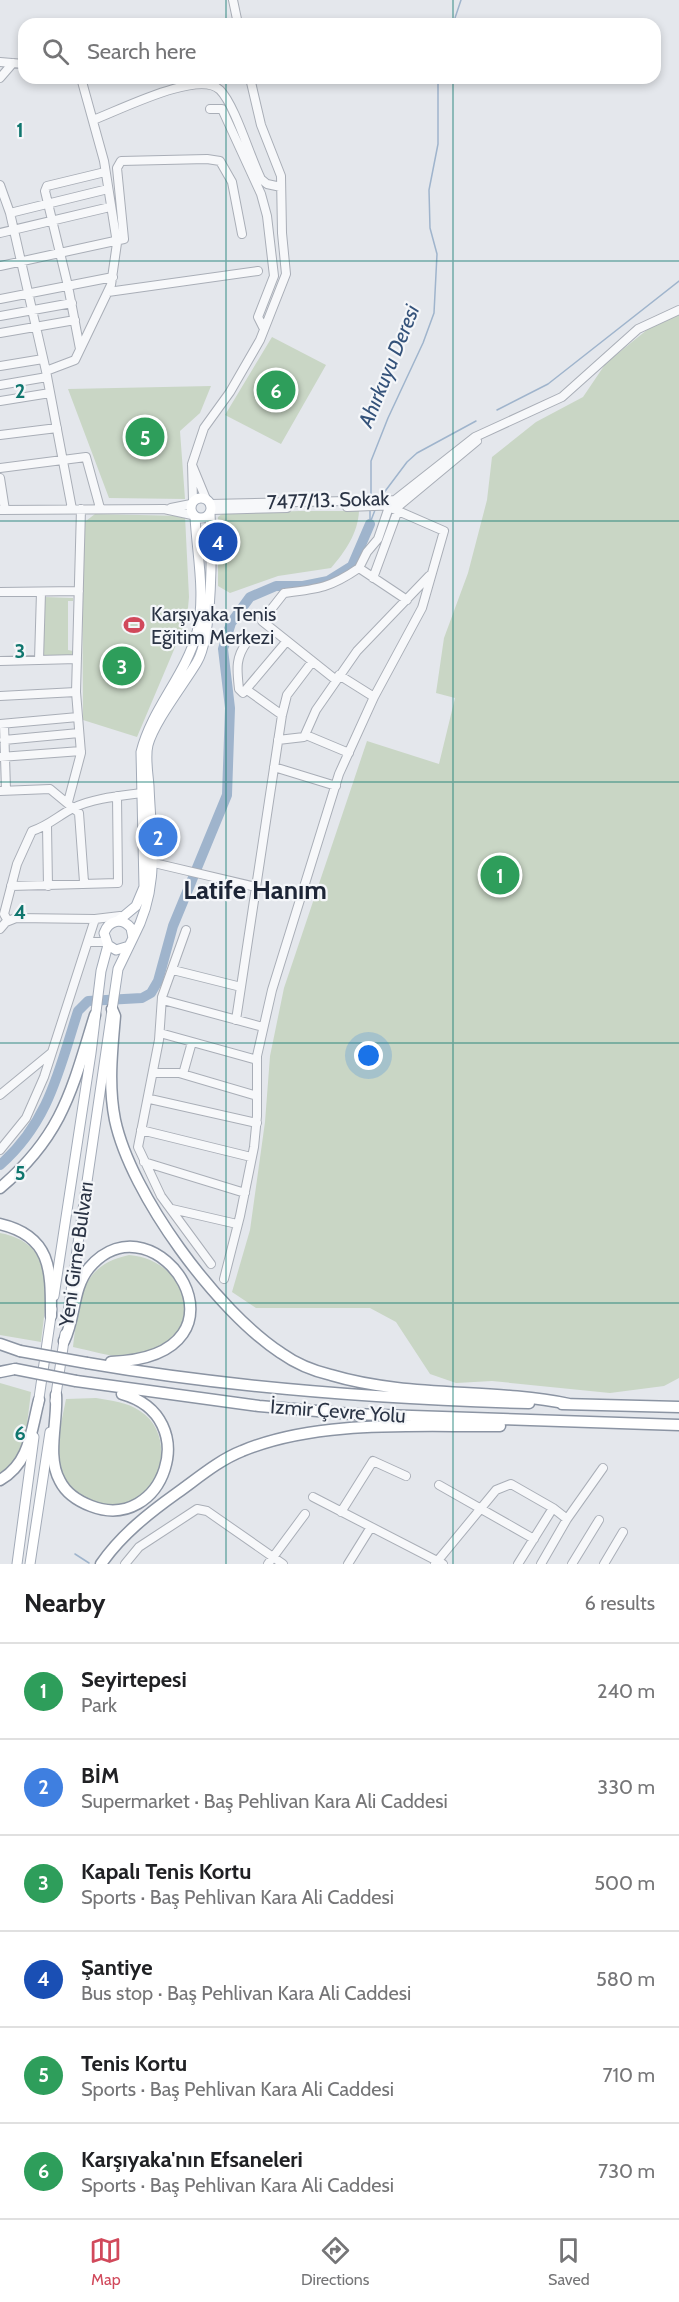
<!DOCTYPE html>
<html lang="en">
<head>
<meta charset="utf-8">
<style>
  :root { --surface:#fff; --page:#f6f6f6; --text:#202124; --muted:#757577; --line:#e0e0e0; --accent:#d1495b }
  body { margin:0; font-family:Cabin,sans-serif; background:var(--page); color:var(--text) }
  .you { position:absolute; left:369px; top:1056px; width:21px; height:21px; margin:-15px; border:4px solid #fff; border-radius:50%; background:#1a73e8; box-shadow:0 0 0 9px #1a73e833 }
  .badge { display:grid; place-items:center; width:39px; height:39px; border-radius:50%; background:var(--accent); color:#fff; font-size:20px; font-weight:700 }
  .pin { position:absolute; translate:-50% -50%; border:3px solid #fff; box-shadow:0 2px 6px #0006 }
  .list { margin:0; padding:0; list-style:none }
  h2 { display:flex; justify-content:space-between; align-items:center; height:78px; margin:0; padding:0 24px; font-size:26px }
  h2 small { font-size:20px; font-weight:400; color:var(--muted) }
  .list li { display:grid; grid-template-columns:39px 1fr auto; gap:18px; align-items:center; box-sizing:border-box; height:96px; padding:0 24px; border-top:2px solid var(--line) }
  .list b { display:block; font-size:22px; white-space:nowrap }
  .list p { margin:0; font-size:20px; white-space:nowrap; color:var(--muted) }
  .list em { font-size:20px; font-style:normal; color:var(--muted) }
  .icon { flex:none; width:33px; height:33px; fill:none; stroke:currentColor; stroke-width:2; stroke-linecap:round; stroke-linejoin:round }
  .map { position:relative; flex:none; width:679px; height:1564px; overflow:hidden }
  .search { position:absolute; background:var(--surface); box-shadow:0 3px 9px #0003; left:18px; right:18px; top:18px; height:66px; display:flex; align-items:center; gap:15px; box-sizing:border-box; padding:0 21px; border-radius:18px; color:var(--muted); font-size:22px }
  .sheet { height:654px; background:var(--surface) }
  nav { display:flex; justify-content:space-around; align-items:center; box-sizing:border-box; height:84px; border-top:2px solid var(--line); background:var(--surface); font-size:16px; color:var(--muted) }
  nav a { display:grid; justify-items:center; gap:3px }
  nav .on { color:var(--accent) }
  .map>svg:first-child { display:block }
</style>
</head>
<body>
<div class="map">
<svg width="679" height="1564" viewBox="0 0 679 1564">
  <rect width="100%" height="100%" fill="#e4e7ec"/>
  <path fill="#c9d6c5" d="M679,314V1378L664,1386L610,1393L492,1381L456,1383L430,1374L396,1322L370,1308H256L232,1292L250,1230L265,1122L270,1056L284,988L367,741L439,764L455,698L436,693L444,638L468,573L487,500L492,457L536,422L583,397L606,363L648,329Z
    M272,337L326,365L281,444L225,415Z
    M211,386L200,413L180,431L185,499L109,498L68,389Z
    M299,511H359C358,533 345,552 331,568L278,576L230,593L218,586V517L222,514Z
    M95,514L185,516L189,597L187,619L137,737L83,720L82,524Z
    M44,597L73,598V601H68V650L73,651V656H44Z
    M0,1233C59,1244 46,1297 41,1342L0,1335Z
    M129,1255C175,1258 207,1310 171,1343C167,1347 159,1348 154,1350C149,1352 142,1356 137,1357C117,1359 92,1351 73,1347C79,1303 78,1266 129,1255Z
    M0,1383L31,1392L24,1448L18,1461L0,1476Z
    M96,1398C112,1401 127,1402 140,1411C180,1436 160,1511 110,1507C105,1506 98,1503 93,1501C76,1496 64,1485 60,1467C55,1446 62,1420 66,1399Z"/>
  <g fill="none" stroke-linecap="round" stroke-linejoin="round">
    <path stroke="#9fb4cc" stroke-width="1.5" d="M453,24L461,0
      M497,410L548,384L679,281
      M371,498V461L388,418L423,343L434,313L437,254L430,228L429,190L438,144V78
      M380,498L407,462L417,453L476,421
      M370,523L375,510
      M370,524V508
      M75,1554L89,1563"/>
    <path stroke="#9fb4cc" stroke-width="10" d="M0,1165C49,1122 59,1070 78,1011L88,1001L142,998L151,993L158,981L173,926L227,795L230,708L223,649L231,623L250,597L276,586H303L328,581L352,566L370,524"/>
    <g stroke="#a9aeb7" stroke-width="10">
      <path id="minor" d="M233,0L238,24
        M0,62L24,64
        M0,78L13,63
        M210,109H222L261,194L267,216L274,276L258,317L264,329
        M93,120C118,111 199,69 220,90C235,105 250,157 261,179L267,184L281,187
        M0,185L10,213L46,371L72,509
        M10,213L108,189
        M0,233L110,207
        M0,266L124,239L117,168L121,161L207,159L220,161L232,182L242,234
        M108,292L258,271
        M0,299L113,277
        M0,316L72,303
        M0,333L75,320
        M80,349L68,286L45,191L47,186L105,172
        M0,366L43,359
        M46,371L75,360L111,285L117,243L104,161L81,78
        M0,385L47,377
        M0,401L50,393
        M0,435L57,428
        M192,465L206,499
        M0,468L86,457L100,508
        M0,478L5,510
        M193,501L192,464L204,428L230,392L260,340L286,274L282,233L281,176L261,125L250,78
        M210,504L395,500L475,437L562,397L638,329L679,310
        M347,507L400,505L477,441
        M171,508L191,504
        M0,510L164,509L192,515
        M211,510L287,508
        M373,578L398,510
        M0,592L79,591
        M247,642C235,658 237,670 239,689L243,693L286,642
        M39,660L41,592
        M0,661L77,659
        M339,675L374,697
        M336,680L262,621L284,593C318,589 330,588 359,568
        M247,690L282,715
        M0,696L76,692
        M0,724L78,717
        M4,724L6,790
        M306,735L349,753
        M4,740L79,733
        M278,740L304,737L316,710L357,651L429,576
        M0,757L81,751
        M274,767L336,786
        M0,791L50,789L79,813L84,882
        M68,802L81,753L76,692L81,509
        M47,826L48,886
        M154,863L256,887
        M11,886L118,883L117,796
        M8,921L4,914L17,864L32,831C48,826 58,816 73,808C94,798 120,796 142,793
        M0,929L6,922L16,918L95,919L120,916
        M186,930L162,997L159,1040L138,1147L161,1196L211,1264
        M88,942H105
        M173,970L241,987
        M163,1000L263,1027
        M236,1020L282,715L287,695L312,662
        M160,1033L257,1060
        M154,1073H179L257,1096
        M183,1074L192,1042
        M0,1095L51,1053
        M150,1099L257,1123
        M141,1130L251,1157
        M0,1150L26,1118L44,1077L95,919
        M144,1162L245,1193
        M172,1209L237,1224
        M224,1279L240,1216L254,1147L257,1116V1056L272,990L339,774L374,697L422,608L444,531L389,507L378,539L367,552L359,568L407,600
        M439,1485L534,1539
        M313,1497L443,1564
        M341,1512L373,1461L406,1476
        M125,1564L139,1547L197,1509L207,1511L283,1564
        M268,1564L305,1514
        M348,1564L371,1527
        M435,1564L496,1490L511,1484L553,1508L567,1519
        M518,1564L553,1508
        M541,1564L567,1519L603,1468
        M572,1564L599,1520
        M604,1564L623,1532"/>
    </g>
    <g stroke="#a3abb8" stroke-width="11">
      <path id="major" d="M191 508a10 10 0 1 1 20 0a10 10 0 1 1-20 0Z
        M118,921L136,906L144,887L141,752C152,708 186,675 197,632C206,595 197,554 195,517
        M133,938C161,887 151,840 149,786C148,773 145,757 148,745C154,722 184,684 197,662C213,635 212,546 210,513
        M54,1296L91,1053L101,971L108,945
        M68,1312L118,969L133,938L131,928C122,917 109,920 104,933L108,945L116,950L129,946
        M55,1401L65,1334
        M38,1405L52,1309
        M17,1564L34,1437
        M30,1564L50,1432"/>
    </g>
    <g stroke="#8b94a3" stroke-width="13">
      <path id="highway" d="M112,1009L115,1016C112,1051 108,1085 115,1120C131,1195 217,1311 281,1353C295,1363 314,1371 331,1375C408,1398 491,1388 569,1404
        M0,1188C63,1135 72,1089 95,1015
        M0,1224C52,1236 51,1271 51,1316
        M64,1341C76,1317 72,1289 89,1268C156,1189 267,1356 111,1362
        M0,1344L20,1351
        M87,1363C232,1388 382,1399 529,1403
        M0,1372L15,1369
        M76,1381L259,1406L352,1414L679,1425
        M56,1395C58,1422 46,1456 60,1481C66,1493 78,1501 91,1506C163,1534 205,1417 122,1394
        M562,1404L679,1407
        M0,1480C30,1463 31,1431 39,1400
        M101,1564C121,1535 149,1513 177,1493C198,1478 219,1460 242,1451C318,1419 419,1427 500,1426"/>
    </g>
    <use href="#minor" stroke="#f7f8fa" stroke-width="8"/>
    <use href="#major" stroke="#fff" stroke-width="9"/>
    <use href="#highway" stroke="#fff" stroke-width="10"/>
    <g stroke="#8b94a3" stroke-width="13" stroke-linecap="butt">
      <path id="highway-bridge" d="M20,1351L87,1363
        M15,1369L76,1381"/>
    </g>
    <use href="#highway-bridge" stroke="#fff" stroke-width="10"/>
  </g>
  <path fill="none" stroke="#0f766e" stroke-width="1.5" stroke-opacity="0.55" d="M226,0V24M453,0V24M226,78V1564M453,78V1564M0,261H679M0,521H679M0,782H679M0,1043H679M0,1303H679"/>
  <defs>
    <g id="stadium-bare" transform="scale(1.62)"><path d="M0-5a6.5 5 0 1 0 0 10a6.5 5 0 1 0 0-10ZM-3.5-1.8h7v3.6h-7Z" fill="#d1495b" stroke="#f4f6f9" stroke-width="2.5" paint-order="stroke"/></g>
  </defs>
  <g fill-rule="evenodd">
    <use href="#stadium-bare" x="134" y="625"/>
  </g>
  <g text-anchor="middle" stroke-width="4.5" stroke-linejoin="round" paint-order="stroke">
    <g font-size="20" fill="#2b3445" stroke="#f4f6f9">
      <text transform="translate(328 500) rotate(-2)" y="7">7477/13. Sokak</text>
      <text transform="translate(76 1254) rotate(-82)" y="7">Yeni Girne Bulvarı</text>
      <text transform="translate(338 1411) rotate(4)" y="7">İzmir Çevre Yolu</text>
    </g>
    <g font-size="20" fill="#2b3445" stroke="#f4f6f9" text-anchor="start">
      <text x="151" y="621">Karşıyaka Tenis<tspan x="151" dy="23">Eğitim Merkezi</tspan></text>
    </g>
    <g font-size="21" font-style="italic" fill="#34527a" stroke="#f4f6f9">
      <text transform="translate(389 366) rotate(-68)" y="7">Ahırkuyu Deresi</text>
    </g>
    <g font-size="26" font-weight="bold" fill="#1d2536" stroke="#f4f6f9">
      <text x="255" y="899">Latife Hanım</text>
    </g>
  </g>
  <g font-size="20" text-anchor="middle" font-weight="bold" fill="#0f766e" stroke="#f4f6f9" stroke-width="4.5" stroke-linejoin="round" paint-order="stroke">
    <text x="20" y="137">1</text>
    <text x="20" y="398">2</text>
    <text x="20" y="658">3</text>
    <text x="20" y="919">4</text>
    <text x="20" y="1180">5</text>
    <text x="20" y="1440">6</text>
  </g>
</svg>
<div class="you"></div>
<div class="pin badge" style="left:500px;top:875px;background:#2e9e5b">1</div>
<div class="pin badge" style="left:158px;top:837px;background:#3f7fe0">2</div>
<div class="pin badge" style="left:122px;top:666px;background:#2e9e5b">3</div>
<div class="pin badge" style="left:218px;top:542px;background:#1a4fb4">4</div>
<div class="pin badge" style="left:145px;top:437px;background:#2e9e5b">5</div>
<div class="pin badge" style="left:276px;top:390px;background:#2e9e5b">6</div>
<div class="search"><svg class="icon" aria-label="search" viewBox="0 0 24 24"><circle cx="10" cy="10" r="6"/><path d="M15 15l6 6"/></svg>Search here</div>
</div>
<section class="sheet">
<h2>Nearby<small>6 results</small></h2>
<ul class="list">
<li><span class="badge" style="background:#2e9e5b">1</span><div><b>Seyirtepesi</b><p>Park</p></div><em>240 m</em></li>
<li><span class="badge" style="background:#3f7fe0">2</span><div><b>BİM</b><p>Supermarket · Baş Pehlivan Kara Ali Caddesi</p></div><em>330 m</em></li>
<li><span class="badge" style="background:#2e9e5b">3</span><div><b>Kapalı Tenis Kortu</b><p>Sports · Baş Pehlivan Kara Ali Caddesi</p></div><em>500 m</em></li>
<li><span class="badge" style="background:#1a4fb4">4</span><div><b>Şantiye</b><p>Bus stop · Baş Pehlivan Kara Ali Caddesi</p></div><em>580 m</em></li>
<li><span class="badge" style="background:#2e9e5b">5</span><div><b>Tenis Kortu</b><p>Sports · Baş Pehlivan Kara Ali Caddesi</p></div><em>710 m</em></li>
<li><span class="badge" style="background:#2e9e5b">6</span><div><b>Karşıyaka'nın Efsaneleri</b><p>Sports · Baş Pehlivan Kara Ali Caddesi</p></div><em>730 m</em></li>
</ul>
</section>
<nav>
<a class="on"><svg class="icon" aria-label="map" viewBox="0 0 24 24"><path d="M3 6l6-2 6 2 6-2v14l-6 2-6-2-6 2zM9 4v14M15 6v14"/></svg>Map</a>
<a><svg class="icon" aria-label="directions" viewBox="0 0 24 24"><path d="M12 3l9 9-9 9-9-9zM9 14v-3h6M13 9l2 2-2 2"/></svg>Directions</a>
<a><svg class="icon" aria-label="saved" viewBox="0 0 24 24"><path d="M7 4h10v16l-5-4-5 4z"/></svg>Saved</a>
</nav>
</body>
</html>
